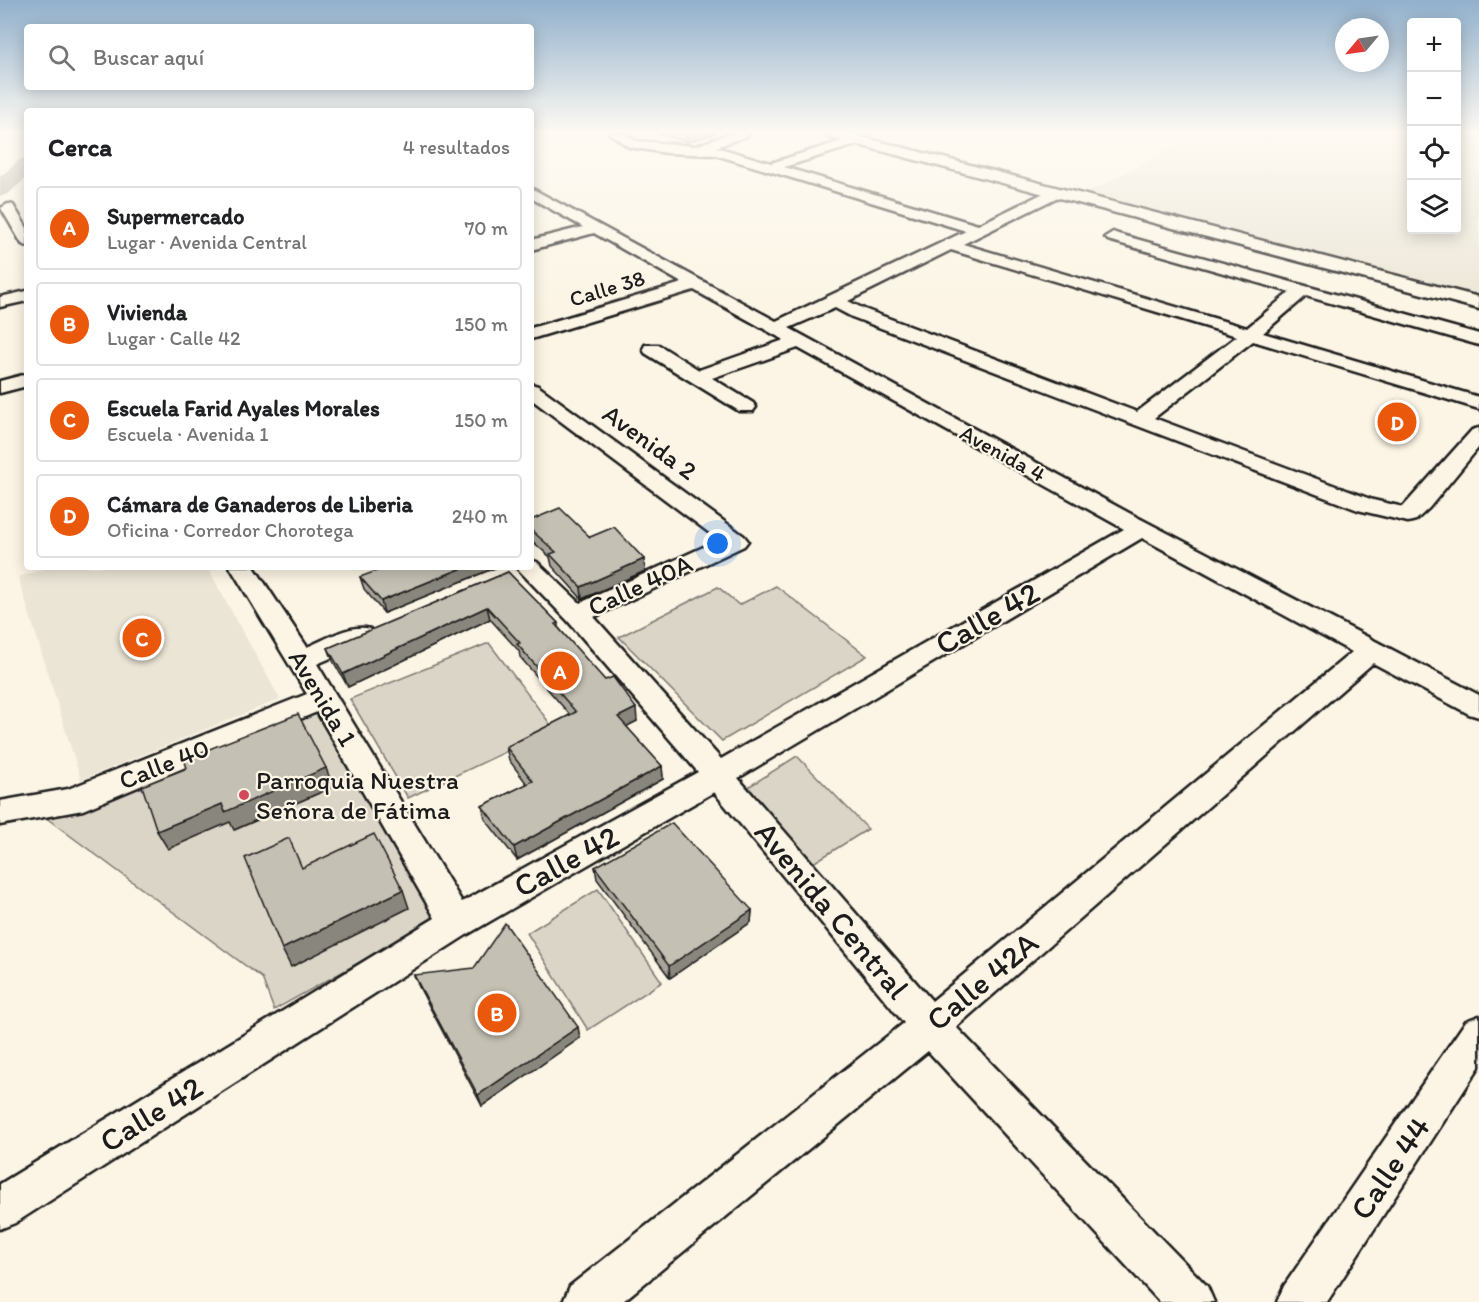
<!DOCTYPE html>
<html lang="es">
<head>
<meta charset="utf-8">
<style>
  :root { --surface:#fff; --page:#f6f6f6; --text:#202124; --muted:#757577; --line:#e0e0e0; --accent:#ea580c }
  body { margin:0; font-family:Itim,sans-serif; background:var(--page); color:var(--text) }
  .controls { position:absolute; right:18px; top:18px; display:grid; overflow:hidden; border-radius:6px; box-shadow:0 3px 15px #0003 }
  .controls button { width:54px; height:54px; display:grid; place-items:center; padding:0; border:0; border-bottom:2px solid var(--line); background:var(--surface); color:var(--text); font:30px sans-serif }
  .compass { position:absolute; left:1335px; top:18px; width:54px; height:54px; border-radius:50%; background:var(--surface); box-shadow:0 3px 15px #0003; rotate:241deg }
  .you { position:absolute; left:718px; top:544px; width:21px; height:21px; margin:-15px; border:4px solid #fff; border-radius:50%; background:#1a73e8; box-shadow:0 0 0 9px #1a73e833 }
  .badge { display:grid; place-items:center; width:39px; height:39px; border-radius:50%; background:var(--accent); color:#fff; font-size:20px; font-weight:700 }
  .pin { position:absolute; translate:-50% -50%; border:3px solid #fff; box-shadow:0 2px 6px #0006 }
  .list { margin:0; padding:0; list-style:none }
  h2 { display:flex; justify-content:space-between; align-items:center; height:78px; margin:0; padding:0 24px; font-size:26px }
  h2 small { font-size:20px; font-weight:400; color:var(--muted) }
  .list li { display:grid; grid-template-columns:39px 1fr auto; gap:18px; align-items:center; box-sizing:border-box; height:84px; margin:0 12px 12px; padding:0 12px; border:2px solid var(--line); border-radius:6px }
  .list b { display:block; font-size:22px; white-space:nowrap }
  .list p { margin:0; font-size:20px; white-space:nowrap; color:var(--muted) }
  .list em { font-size:20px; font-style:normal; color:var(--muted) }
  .icon { flex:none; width:33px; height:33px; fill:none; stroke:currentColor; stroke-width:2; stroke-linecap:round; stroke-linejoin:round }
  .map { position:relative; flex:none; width:1479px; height:1302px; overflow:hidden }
  .search { position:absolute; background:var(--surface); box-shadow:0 3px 15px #0003; left:24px; top:24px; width:510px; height:66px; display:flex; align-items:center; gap:15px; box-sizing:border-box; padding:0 21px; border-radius:6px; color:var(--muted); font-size:22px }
  .panel { position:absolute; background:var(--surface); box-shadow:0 3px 15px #0003; left:24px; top:108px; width:510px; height:462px; border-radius:6px }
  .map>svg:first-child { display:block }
</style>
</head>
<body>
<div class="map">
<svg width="1479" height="1302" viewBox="0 0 1479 1302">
  <rect width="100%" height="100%" fill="#fcf5e5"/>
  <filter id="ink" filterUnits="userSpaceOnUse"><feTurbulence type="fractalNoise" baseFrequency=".0167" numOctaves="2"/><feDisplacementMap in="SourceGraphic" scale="12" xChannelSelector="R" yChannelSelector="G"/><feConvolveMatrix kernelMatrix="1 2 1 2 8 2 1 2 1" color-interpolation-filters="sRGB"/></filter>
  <g filter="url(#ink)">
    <path fill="#ebe5d6" d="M1200,133H1411L1412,230H1456L1457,133H1479V296L1085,194Z
      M51,567H207L280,699L81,780L18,577Z"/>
    <path fill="#dbd5c8" stroke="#7c7872" stroke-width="1.5" fill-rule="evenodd" d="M776,586L867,656L722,741L619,637L718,587L739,605Z
      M489,643L554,729L408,798L350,699Z
      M316,708L439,918L274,1010L262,978L45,817ZM333,787L235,830L231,822Z
      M797,756L868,829L810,865L742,791Z
      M598,889L662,982L588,1030L527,933Z"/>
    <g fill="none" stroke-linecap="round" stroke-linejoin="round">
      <path fill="#b0aba1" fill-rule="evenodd" d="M27,158V177L8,194L0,196V177L19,160Z"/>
      <g stroke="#1c1c1c" stroke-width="5">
        <path id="minor" d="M609,133H623L636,141L695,146L732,133H749L747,136L716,147L771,163L858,136L864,140L862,143L784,167L978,225L1052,189H1062L1064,192L1062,195L963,244L1247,328L1290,292L1108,240L1105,237L1113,232L1118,234L1479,334V345L1306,296L1263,333L1479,397V409L1253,341L1154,418L1373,500L1403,507L1472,430L1479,428V447L1429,508L1416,520L1408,522L1358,510L852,317L835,308L789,328L1129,513L1479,695V717L1469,714L1373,663L956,1027L1207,1286L1214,1302H1160L928,1051L622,1302H563L570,1286L904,1023L714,792L468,934L15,1223L0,1229V1184L435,918L317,712L83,810L0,825V801L68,789L307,694L230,567H254L307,647C325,640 350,623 370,629L374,635L370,641L317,664L462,902L698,772L568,621L516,567H531V560L537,562L580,603L719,540L531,399V384L538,386L744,536L748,541L744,546L594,617L721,759L1124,529L798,348L712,378L753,403L756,407L753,411H739L645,353L643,349L645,345H659L699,370L784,340L694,290L531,339V328L682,283L594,233L531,250V240L583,227L531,198V188L776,321L966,231L716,155L667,153L629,147ZM951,250L1237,336L1137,412L864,309L848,301ZM1142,538L1352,652L932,1001L738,778Z
          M8,204L13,205L27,228V246L22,244L1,208Z
          M27,291V301L0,307V297Z
          M27,374V386L0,393V381Z
          M1479,1016V1067L1327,1302H1277L1284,1286L1466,1021Z"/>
      </g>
      <g stroke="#1c1c1c" stroke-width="5">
        <path id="major" d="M823,133H847L1479,297V309L825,136Z"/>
      </g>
      <use href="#minor" fill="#fcf5e5" fill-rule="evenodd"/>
      <use href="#major" fill="#fcf5e5" fill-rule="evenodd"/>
    </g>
    <path fill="#a9a59a" stroke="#1c1c1c" stroke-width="1.5" d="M657,133H716L687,142Z
      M531,520L590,537L645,571L582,599L552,566L550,557L531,540Z
      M497,567L384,613L364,589L360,577Z
      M508,572L558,623V627L637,721L626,726L662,766L663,779L517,860L485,819L482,806L527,784L509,760L506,747L570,715L520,657L519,651L490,619L348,687L333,661L328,648Z
      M595,867L752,910L751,922L670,978L597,879Z
      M414,975L580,1038L482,1106L419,987Z"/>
    <path fill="#89867d" stroke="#1c1c1c" stroke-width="1.5" d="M686,133H716L687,142Z
      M644,559L645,571L582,599L581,587Z
      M465,567H497L384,613L381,601Z
      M487,607L490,619L348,687L343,674Z
      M636,708L637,721L620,730L618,717Z
      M662,766L663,779L517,860L514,847Z
      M326,768L333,787L234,830L230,822L168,849L157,831L222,804Z
      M403,890L409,908L291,967L282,949Z
      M752,910L751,922L670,978L669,966Z
      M578,1027L580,1038L482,1106L478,1095Z"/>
    <path fill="#c4c0b3" stroke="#1c1c1c" stroke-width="1.5" d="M560,508L590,537L614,527L644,559L581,587L550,554L556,552L531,530V520Z
      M387,567H465L381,601L360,577Z
      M508,572L558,623L555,624L605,680L613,677L636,708L618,717L662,766L514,847L482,806L533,781L506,747L576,712L517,644L520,643L487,607L343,674L328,648Z
      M298,714L326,768L225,812L222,804L157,831L142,786L187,768L184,759Z
      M672,823L752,910L669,966L595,867Z
      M374,834L403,890L282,949L245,858L289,838L302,868Z
      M505,923L578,1027L478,1095L414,975L474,968Z"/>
  </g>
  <linearGradient id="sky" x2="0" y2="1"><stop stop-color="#91b0cc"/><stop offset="0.42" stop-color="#fefaf3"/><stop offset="1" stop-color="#fefaf3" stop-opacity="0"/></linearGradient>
  <rect width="1479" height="315" fill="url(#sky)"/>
  <circle fill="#d1495b" stroke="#fcf5e5" stroke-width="2" cx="244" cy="795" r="6"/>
  <g text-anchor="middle" stroke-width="4.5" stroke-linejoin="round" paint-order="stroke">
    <g font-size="22" fill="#1c1c1c" stroke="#fcf5e5">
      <text transform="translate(607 288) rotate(-17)" y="8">Calle 38</text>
      <text transform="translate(1003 453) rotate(29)" y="8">Avenida 4</text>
    </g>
    <g font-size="26" fill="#1c1c1c" stroke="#fcf5e5">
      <text transform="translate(650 442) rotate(36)" y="9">Avenida 2</text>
      <text transform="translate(640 585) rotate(-25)" y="9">Calle 40A</text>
      <text transform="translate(323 698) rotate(59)" y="9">Avenida 1</text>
      <text transform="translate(164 764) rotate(-22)" y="9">Calle 40</text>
    </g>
    <g font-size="26" fill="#1c1c1c" stroke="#fcf5e5" text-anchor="start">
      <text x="256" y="789">Parroquia Nuestra<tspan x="256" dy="30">Señora de Fátima</tspan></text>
    </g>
    <g font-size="32" fill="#1c1c1c" stroke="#fcf5e5">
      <text transform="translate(987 618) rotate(-30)" y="11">Calle 42</text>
      <text transform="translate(566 861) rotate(-29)" y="11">Calle 42</text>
      <text transform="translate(832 910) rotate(50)" y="11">Avenida Central</text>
      <text transform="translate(982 981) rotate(-40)" y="11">Calle 42A</text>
      <text transform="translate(151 1114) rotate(-32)" y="11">Calle 42</text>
      <text transform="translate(1390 1168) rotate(-56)" y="11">Calle 44</text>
    </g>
  </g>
</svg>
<div class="controls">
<button>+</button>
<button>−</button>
<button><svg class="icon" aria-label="locate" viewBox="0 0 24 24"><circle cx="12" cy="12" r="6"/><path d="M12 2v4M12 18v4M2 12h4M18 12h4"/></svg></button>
<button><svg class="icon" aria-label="layers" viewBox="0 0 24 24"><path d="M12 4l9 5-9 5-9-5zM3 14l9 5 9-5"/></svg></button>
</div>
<svg class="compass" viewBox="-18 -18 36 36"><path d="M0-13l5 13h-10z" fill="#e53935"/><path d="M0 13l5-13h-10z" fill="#757577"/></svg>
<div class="you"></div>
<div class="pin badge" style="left:560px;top:671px">A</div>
<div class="pin badge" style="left:497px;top:1013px">B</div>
<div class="pin badge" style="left:142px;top:638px">C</div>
<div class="pin badge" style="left:1397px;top:422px">D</div>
<div class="search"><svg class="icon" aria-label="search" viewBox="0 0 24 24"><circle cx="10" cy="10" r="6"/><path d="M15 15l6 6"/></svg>Buscar aquí</div>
<section class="panel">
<h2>Cerca<small>4 resultados</small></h2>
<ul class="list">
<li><span class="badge">A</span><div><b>Supermercado</b><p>Lugar · Avenida Central</p></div><em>70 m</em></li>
<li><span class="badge">B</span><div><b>Vivienda</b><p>Lugar · Calle 42</p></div><em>150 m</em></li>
<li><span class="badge">C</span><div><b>Escuela Farid Ayales Morales</b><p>Escuela · Avenida 1</p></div><em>150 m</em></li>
<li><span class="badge">D</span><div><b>Cámara de Ganaderos de Liberia</b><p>Oficina · Corredor Chorotega</p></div><em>240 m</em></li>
</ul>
</section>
</div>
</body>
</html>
